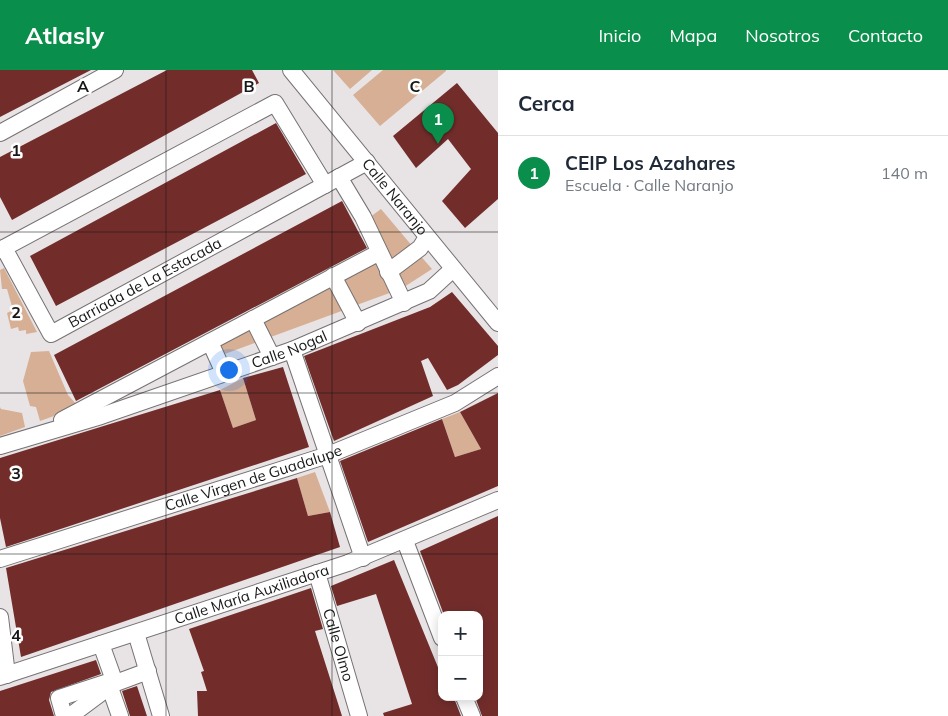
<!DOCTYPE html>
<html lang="es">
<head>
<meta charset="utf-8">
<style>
  :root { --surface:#fff; --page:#f6f6f7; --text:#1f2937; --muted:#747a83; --line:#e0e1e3; --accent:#0a8e4b }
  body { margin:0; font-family:Mulish,sans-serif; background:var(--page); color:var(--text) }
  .controls { position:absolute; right:15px; bottom:15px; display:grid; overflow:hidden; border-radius:10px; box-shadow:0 2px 12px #0003 }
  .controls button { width:45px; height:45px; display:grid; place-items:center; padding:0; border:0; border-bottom:1px solid var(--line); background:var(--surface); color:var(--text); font:25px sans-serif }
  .you { position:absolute; left:228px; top:299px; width:18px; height:18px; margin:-12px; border:4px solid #fff; border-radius:50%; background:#1a73e8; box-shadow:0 0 0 8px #1a73e833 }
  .badge { display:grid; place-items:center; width:32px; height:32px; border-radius:50%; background:var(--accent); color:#fff; font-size:16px; font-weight:700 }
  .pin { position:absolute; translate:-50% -41px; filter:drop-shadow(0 1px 2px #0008) }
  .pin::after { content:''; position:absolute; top:26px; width:18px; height:15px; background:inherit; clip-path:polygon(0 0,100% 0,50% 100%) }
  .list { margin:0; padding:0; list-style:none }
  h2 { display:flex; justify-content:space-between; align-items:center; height:65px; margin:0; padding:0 20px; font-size:21px }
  h2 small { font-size:16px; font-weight:400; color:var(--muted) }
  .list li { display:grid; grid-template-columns:32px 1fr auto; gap:15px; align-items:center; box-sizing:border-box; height:75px; padding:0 20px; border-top:1px solid var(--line) }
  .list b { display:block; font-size:19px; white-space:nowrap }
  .list p { margin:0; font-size:16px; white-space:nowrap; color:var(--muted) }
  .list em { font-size:16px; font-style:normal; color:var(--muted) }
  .map { position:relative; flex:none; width:498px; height:646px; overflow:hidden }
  header { display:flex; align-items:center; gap:30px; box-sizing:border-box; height:70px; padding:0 25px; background:var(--accent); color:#fff }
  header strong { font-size:24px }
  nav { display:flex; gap:28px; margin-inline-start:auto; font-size:18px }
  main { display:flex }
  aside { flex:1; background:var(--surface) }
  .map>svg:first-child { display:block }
</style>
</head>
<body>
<header>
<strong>Atlasly</strong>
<nav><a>Inicio</a><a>Mapa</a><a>Nosotros</a><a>Contacto</a></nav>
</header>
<main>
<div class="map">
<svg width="498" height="646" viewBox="0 0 498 646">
  <rect width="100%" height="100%" fill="#e8e3e5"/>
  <path fill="#d7af94" d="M333,0H372L350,19Z
    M383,0H446V1L380,56L353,25Z
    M381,139L413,177L389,197L366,150Z
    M418,183L432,199L401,219L393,202Z
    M375,187L395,221L354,236L338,205Z
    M4,198L37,262L26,264V260L19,261L18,257L11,259L7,243L13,240L7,219H2L0,200Z
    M331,209L347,239L268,268L257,249Z
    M249,251L260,271L222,285L212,272Z
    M49,281L68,325L79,337L40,351L36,337L30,336L23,311L31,282Z
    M243,308L256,350L233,358L220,320Z
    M0,337L1,339L22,343L25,357L0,366Z
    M460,342L481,379L455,387L442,349Z
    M315,402L330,442L308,446L297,408Z"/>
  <path fill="#722d2b" d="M0,0H91L0,47Z
    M167,0H252L259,13L12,150L0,127V87Z
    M457,13L498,63V129L465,158L442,131L471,99L448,69L416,98L393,66Z
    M276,53L306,104L56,236L30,186Z
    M342,131L367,178L76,331L54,285Z
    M452,222L498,276V285L458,315L447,320L428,288L421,291L433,326L334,371L304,286L430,237Z
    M283,297L309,377L6,477L0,448V388L220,320L233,358L256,350L243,308Z
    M498,323V416L368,472L340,391L442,349L455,387L481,379L460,342Z
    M297,408L308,446L330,442L340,477L21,587L6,498Z
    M498,446V646H482L475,627H479V545H444L420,481Z
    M394,490L442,607V627L454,628L461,646H384L383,643L412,634L376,524L337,536L331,516Z
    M311,518L323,559L315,561L342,646H198L197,621H207L201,602L204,601L189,559Z
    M96,590L101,604L51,622L49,630L54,646H0V621Z
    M137,616L147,646H130L122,621Z"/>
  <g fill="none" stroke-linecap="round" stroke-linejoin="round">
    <g stroke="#767274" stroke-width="18">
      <g id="street">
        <path id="s1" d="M291,0L498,253"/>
        <path d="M0,63L115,0"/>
        <path d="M339,107L363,147L404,233"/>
        <path id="s2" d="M4,178L51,264L367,92"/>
        <path d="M0,180L275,33L325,115"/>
        <path d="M388,202L420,178L427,167"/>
        <path d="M333,206L358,253"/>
        <path d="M253,249L272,287"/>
        <path d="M210,272L224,303"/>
        <path d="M292,280L363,488"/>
        <path d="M62,350L378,183"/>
        <path id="s3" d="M0,376L101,346L292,280L429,221L453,199"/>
        <path d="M405,471L442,568"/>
        <path id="s4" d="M0,489L328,385L455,333L498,306"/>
        <path id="s5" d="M317,503L359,646"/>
        <path d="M0,547L7,605"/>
        <path d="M136,563L161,646"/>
        <path d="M101,574L115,613"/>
        <path id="s6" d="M0,607L348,493L498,430"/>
        <path d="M464,627L472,646"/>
        <path d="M64,646L59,628L108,612L120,646"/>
        <path d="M70,646L113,614L148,601"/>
      </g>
    </g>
    <use href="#street" stroke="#fff" stroke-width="16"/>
  </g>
  <path fill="none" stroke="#181717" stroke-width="1" stroke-opacity="0.55" d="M166,0V646M332,0V646M0,162H498M0,323H498M0,484H498"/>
  <g text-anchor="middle" stroke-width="5" stroke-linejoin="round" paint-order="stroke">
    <g font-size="15" fill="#181717" stroke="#fff">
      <text dy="5" stroke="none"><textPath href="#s1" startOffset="164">Calle Naranjo</textPath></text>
      <text dy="5" stroke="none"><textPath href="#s2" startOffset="205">Barriada de La Estacada</textPath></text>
      <text dy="5" stroke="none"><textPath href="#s3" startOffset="305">Calle Nogal</textPath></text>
      <text dy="5" stroke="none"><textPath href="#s4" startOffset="266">Calle Virgen de Guadalupe</textPath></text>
      <text dy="5" stroke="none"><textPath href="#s6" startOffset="265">Calle María Auxiliadora</textPath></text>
      <text dy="5" stroke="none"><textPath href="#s5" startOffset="75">Calle Olmo</textPath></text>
    </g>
  </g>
  <g font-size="16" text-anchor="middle" font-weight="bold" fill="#181717" stroke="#fff" stroke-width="5" stroke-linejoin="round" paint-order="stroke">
    <text x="83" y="22">A</text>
    <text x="249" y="22">B</text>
    <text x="415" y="22">C</text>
    <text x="16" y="86">1</text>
    <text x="16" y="248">2</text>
    <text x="16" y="409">3</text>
    <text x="16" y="571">4</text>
  </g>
</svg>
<div class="controls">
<button>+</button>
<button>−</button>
</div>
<div class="you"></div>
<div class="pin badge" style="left:438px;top:74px">1</div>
</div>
<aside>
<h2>Cerca<small></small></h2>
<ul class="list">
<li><span class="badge">1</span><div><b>CEIP Los Azahares</b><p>Escuela · Calle Naranjo</p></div><em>140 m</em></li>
</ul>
</aside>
</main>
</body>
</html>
